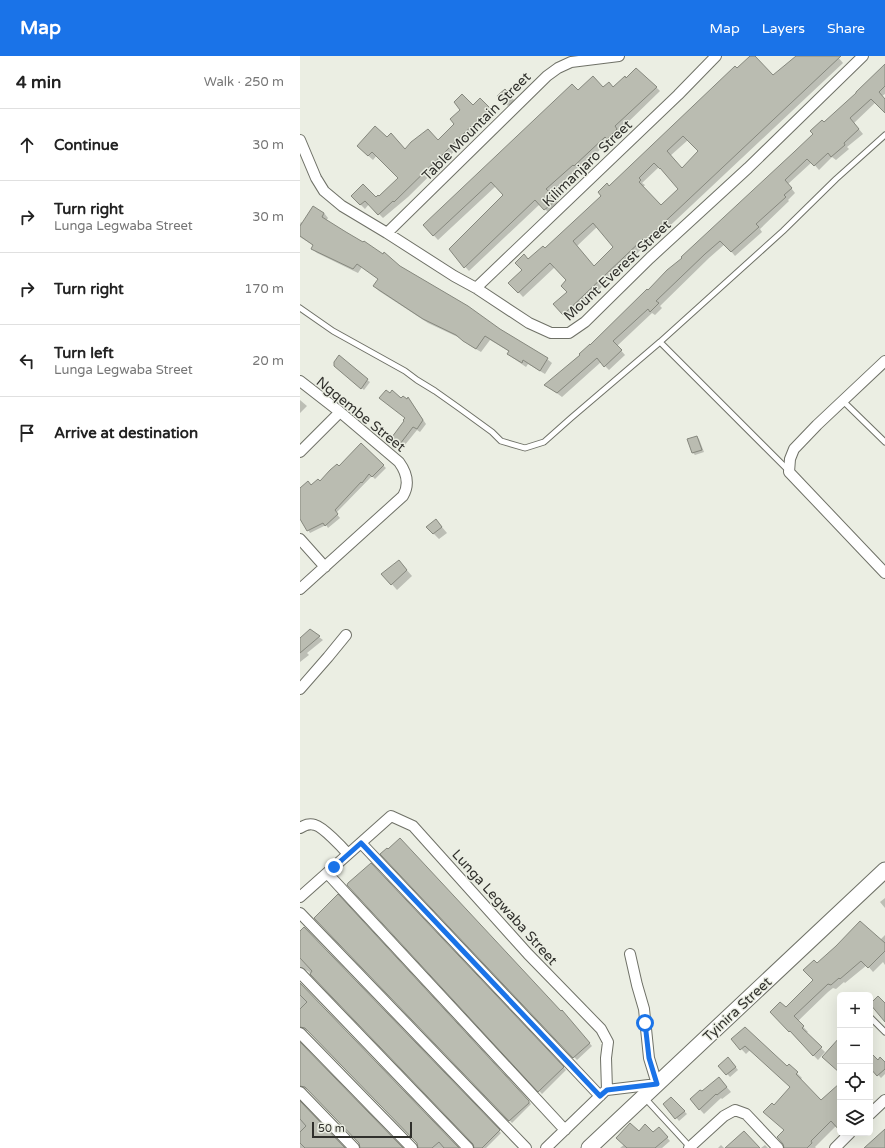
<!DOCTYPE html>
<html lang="en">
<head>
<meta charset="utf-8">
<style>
  :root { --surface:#fff; --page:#f6f6f6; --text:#222; --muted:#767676; --line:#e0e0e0; --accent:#1a73e8 }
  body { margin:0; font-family:"Varela Round",sans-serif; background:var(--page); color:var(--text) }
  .controls { position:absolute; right:12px; bottom:12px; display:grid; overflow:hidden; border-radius:6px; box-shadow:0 4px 16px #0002 }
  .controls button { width:36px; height:36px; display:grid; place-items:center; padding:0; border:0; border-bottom:1px solid var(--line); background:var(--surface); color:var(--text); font:20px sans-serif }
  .scale { position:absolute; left:12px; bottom:10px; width:100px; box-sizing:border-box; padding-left:4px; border:2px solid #30302c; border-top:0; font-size:11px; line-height:14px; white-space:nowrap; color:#30302c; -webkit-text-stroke:3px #ebeee3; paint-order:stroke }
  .stop { position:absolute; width:12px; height:12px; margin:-9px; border:3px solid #1a73e8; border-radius:50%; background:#fff }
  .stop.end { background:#1a73e8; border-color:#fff; box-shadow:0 1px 4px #0008 }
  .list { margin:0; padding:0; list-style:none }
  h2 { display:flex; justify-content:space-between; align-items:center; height:52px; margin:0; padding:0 16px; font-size:17px }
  h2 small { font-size:13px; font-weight:400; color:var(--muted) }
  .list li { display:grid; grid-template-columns:26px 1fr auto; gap:12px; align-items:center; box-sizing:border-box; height:72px; padding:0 16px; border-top:1px solid var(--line) }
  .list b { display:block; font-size:15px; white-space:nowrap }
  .list p { margin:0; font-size:13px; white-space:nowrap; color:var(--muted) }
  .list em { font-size:13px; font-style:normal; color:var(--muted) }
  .icon { flex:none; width:22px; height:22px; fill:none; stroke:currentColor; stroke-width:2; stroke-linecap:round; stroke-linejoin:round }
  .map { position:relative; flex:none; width:585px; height:1092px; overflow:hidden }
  header { display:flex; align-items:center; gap:24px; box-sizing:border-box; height:56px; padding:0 20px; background:var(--accent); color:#fff }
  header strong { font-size:19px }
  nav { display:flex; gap:22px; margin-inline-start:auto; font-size:14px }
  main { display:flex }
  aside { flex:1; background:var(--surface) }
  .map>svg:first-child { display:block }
</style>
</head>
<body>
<header>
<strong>Map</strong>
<nav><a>Map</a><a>Layers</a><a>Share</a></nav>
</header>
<main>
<aside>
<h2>4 min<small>Walk · 250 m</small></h2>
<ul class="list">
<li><svg class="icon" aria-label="ahead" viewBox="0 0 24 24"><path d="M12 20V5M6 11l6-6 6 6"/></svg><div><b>Continue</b></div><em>30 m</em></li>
<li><svg class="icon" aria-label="right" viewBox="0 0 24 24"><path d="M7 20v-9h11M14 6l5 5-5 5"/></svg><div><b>Turn right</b><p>Lunga Legwaba Street</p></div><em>30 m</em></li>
<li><svg class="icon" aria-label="right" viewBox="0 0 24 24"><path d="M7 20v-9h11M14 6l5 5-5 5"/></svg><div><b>Turn right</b></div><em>170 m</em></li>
<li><svg class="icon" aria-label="left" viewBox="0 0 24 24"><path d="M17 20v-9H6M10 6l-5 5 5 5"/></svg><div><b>Turn left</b><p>Lunga Legwaba Street</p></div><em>20 m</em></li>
<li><svg class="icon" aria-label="arrive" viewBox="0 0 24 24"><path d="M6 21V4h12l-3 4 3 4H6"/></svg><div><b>Arrive at destination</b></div></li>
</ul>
</aside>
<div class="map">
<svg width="585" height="1092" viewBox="0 0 585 1092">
  <rect width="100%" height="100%" fill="#ebeee3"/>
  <path fill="#0003" fill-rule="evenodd" d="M452,0H454L473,20L497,0H537L543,7L359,180L349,189L348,187L268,263L255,248L268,236V224L255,211L223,241L210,227L223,214L229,204L245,194L302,140L309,131ZM388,84L399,95L382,113L370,100ZM359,111L379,133L361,151L343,131L345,129L342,127ZM297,171L315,191L294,211L277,190Z
    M585,9V38L582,40L585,46H576L554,67L563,78L547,91L549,93L536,104L532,101L519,114L512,106L488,128L495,137L488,144L489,145L460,173L462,176L435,200L425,188L409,202L360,250L362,252L355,259L352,257L317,290L325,299L309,314L301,306L262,341L246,329L290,290L495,97Z
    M356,31L360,35L319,75L321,77L312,86L310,84L279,114L278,112L250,138L260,148L249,157L240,148L169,215L156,201L204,139L196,130L138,184L124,169L278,36L303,32Z
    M205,34L214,44L208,50L199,40Z
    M180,43L193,57L108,141L83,162L69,148L65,153L52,140L76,142L79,141L100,122L77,99L73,104L62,94L87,82L105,94L138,85Z
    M24,157L28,162L26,165L247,303L252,307L245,318L228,308L226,311L213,302L208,298L210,296L190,284L181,296L169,289L162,283L128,267L79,235L74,230L79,223L62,211L58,217L17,197L12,193L14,190L0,181V168L1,166L3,167Z
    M38,312L67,324L70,326L64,334Z
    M101,343L107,344L108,343L111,346L126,368L120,376L117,374L104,390L96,385L106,365Z
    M0,344L7,350L0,357Z
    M397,381L399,383L404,396L395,399L393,397L388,384Z
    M61,389L86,412L75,423L72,420L36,457L40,462L28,472L26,469L10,477L0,461V448Z
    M136,464L147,477L139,483L127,471Z
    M99,505L112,520L97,534L83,518Z
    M19,581L23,584L7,597L9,599L0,606V583Z
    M82,798L264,958L292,990L277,1004Z
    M71,808L266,1014L242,1038L48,829Z
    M38,840L231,1048L212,1067L15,862Z
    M585,842V852L580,846Z
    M7,875L201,1077L186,1092H175L174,1087L8,915L2,913L0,914V876Z
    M585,879V909L583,906L573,916L567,909L545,927L544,926L536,933L533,932L528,936L498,965L508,976L506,977L525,996L518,1004L471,956L486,952L515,924L517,908L580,884Z
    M0,928L158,1092H119L117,1087L8,975L0,974Z
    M432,983L487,1012L489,1009L502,1022L500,1024L521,1046L540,1029V1073L536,1070L515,1091L516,1092H485V1075L474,1050L492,1031L450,994L446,998Z
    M0,988L102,1092H61L60,1087L8,1034L2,1032L0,1033Z
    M431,1005L438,1014L430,1021L420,1010Z
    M570,1007L585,1008V1018L581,1022L570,1010Z
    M419,1022L431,1036L422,1043L421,1042L404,1058L391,1044Z
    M371,1042L387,1058L379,1065L365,1048Z
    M0,1047L44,1092H0Z
    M359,1073L370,1085L362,1092H320L339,1077L353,1078Z
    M421,1089L424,1092H418Z
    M465,1089L468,1092H461Z"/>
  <path fill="#babcb1" stroke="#86887e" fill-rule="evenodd" d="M450,0H455L473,19L496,0H541L354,176L344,185L343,183L263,259L253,248L267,236L261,230L266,224L250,207L218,237L208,227L222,214L215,207L224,198L228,203L243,190L245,192L301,140L298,136L307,127L309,130L435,10L437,12ZM383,80L398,95L382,112L367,95ZM354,107L360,113V112L378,133L361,149L339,126L341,124L339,122ZM293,167L313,191L294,210L273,185Z
    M585,8V30L579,36L585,43V57L571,43L550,62L559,73L544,87L545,89L531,101L528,97L514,110L507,103L485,124L492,132L484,139L486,141L456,168L459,171L431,196L420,185L405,198L356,245L359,247L350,256L348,253L313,285L322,294L304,311L297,302L257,337L244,329L280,299L279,298L290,288V289L347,233L348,234L367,214L382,202L381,201L494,96L513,78L510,75L522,64L524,66L556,37V36Z
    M336,12L357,31L315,70L317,73L307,83L305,81L274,110L273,109L246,133L257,143L248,151L244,154L235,144L164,212L149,193L203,139L191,126L133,180L123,169L272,28L278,34L293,20L303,31L309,26L313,31L325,20L326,22Z
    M205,33L212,40L204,48L197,40Z
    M162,38L173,49L180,42L190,52L94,146L93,145L78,159L65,145L60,149L51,140L63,128L76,141L78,139L79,140L98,122L72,96L68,100L57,90L75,70L87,81L91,77L105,93L111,86L128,73L138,84L154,68L150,63L160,54L154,46Z
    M13,150L24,157L22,161L46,176L63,186L64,185L83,198L84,196L100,210L168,250L200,273L248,302L240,315L223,304L222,307L207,298L209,295L185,280L176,293L163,285L156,279L123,263L73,230L78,223L57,208L53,213L11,193L13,189L0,180V170Z
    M39,299L68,323L61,333L34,310V306Z
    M86,334L90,337L92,334L101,342L103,340L107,343L108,341L123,364L117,373L113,371L100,388L92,381L104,365L103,364L105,362L79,342Z
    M397,380L402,394L392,397L387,383Z
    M61,387L84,409L72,421L69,418L62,427L61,426L35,454L38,458L25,470L23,467L7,475L0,463V432L8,425L11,429L18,423L20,425L30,414L37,408L39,410Z
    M136,463L142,471L133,478L126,471Z
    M99,504L107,514L91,529L81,518Z
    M10,573L20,580L0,597V582Z
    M100,782L261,955L262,954L290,987L273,1002L80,798L87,792L88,793Z
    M71,807L264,1011L238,1036L47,829L48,827Z
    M38,838L229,1045V1047L209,1065L14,862Z
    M560,865L585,887V895L568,912L561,905L540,923L539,922L531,929L528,928L494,960L504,970L502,972L522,991L513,1000L490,975L489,976L470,956L480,946L486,951L513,924L503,914L514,904L517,907L536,890Z
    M4,871L200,1074L182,1092H174L173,1088L10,918L12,915L0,902V875Z
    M0,927L159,1092H144L139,1086L132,1092H118L117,1087L5,972L0,971V953L7,946L0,939Z
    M578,940L585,947V966L570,948Z
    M445,971L487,1010L489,1008L498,1016L496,1018L521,1044L540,1027V1075L531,1065L511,1085L512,1087L507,1092H484L483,1088L477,1081L484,1074L463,1056L472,1047L474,1049L490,1031L445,990L440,994L431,983Z
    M540,981V1017L522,1001Z
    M0,986L103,1092H60L59,1087L5,1031L0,1030Z
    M570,996L578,1004L580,1001L585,1006V1013L577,1020L570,1012Z
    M428,1001L436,1011L426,1019L418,1010Z
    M419,1021L427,1031L417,1039L416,1038L399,1054L390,1043L400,1034L402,1035Z
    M371,1041L385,1055L375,1063L363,1048Z
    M0,1045L45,1092H5L0,1087V1076L6,1070L0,1063Z
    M330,1067L339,1075L345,1068L353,1076L359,1071L368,1081L355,1092H327L316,1082Z
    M585,1073V1092H564Z
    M444,1075L460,1092H425Z"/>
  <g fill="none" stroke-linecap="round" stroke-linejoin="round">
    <g stroke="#6f7167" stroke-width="7">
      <path id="lane" d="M0,252L33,275L105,315L117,324L135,335L159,352L192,376L201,385L225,392L244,386L271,362L360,286L483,175L536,123L585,79
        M360,286L488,414
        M543,345L585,386
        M570,961L585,976
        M344,1041L390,1091"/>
    </g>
    <g stroke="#6f7167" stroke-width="12">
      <path id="street" d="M0,84L16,122L24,135L42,150L87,177L154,220L176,232L229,267L251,277H269L285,266L350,202L448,112L563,0
        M87,177L247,20L258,12L271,6L319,0
        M176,232L378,39L416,0
        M585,305L517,369L494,393L490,403L489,416L585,517
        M0,325L40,356L99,406C107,417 110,428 103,440L0,533
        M0,396L40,356
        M0,483L25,511
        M0,633L28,601L46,579
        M0,772C5,769 9,767 15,769C23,771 42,791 48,798
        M61,787L300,1040
        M27,817L265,1074
        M0,841L91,760L113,770L228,898L301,973L308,986L306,1002L307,1034L357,1028L349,1002L344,953L337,929L330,898
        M0,857L226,1092
        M0,917L168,1092
        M0,977L112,1092
        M0,1036L54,1092
        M570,1058L585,1044
        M246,1092L304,1036
        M389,1092L424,1060L435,1054L446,1058L478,1092
        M535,1092L550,1077"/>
    </g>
    <g stroke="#6f7167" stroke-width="17">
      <path id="secondary" d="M289,1092L585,814"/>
    </g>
    <use href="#lane" stroke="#fff" stroke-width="5"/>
    <use href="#street" stroke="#fff" stroke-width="10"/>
    <use href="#secondary" stroke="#fff" stroke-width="15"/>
  </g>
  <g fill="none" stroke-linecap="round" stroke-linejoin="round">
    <path stroke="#1a73e8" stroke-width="5" d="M34,811L61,787L300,1040L307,1034L357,1028L349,1002L345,967"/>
  </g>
  <g text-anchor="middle" stroke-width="3" stroke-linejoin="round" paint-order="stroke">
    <g font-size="14" fill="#30302c" stroke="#ebeee3">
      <text transform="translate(176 70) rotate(-45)" y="5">Table Mountain Street</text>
      <text transform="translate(287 107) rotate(-44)" y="5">Kilimanjaro Street</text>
      <text transform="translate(317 214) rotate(-43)" y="5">Mount Everest Street</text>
      <text transform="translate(61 358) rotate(39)" y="5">Ngqembe Street</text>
      <text transform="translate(205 851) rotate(48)" y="5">Lunga Legwaba Street</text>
      <text transform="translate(437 953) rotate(-43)" y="5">Tyinira Street</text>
    </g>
  </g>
</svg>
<div class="controls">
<button>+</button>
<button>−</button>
<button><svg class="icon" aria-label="locate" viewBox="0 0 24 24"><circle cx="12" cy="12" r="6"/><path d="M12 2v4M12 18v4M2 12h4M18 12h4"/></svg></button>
<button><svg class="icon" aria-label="layers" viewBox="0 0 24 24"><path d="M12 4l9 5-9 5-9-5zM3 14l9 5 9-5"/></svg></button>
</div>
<div class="scale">50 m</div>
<div class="stop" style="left:345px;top:967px"></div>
<div class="stop end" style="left:34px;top:811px"></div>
</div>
</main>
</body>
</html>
